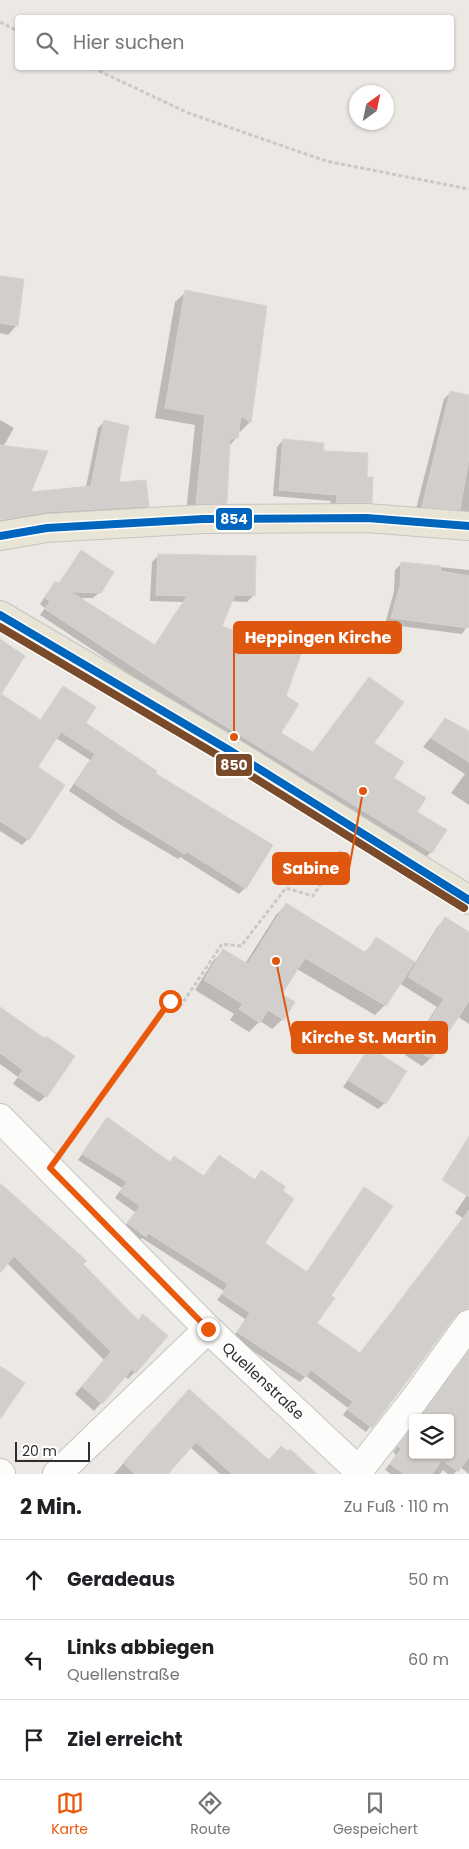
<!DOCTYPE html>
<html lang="de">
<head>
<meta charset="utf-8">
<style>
  :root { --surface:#fff; --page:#f2f2f2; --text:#202124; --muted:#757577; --line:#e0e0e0; --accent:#ea580c }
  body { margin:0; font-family:Poppins,sans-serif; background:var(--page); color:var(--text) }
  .controls { position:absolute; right:15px; bottom:15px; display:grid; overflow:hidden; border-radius:5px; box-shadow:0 1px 4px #0004 }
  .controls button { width:45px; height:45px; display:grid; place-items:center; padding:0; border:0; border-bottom:1px solid var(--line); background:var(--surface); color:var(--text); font:25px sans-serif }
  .compass { position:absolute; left:349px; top:85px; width:45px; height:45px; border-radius:50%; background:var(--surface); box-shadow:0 1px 4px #0004; rotate:33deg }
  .scale { position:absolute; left:15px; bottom:12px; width:75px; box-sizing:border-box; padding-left:5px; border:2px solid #2e2e2e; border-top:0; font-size:14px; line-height:18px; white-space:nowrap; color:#2e2e2e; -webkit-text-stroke:4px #fff; paint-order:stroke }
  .stop { position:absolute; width:15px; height:15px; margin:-11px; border:4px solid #ea580c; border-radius:50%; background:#fff }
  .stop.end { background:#ea580c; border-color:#fff; box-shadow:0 1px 5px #0008 }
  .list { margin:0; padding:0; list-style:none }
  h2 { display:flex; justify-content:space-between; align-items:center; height:65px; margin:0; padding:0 20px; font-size:21px }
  h2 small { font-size:16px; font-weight:400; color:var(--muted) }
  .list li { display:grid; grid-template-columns:32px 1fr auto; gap:15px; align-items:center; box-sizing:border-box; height:80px; padding:0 20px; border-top:1px solid var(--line) }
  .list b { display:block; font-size:19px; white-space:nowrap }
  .list p { margin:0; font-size:16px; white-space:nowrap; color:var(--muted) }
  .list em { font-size:16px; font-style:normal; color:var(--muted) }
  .icon { flex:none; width:28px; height:28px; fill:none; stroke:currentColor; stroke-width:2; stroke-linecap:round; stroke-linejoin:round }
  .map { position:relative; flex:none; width:469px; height:1474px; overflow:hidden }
  .search { position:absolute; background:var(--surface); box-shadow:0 1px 4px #0004; left:15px; right:15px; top:15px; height:55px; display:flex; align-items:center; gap:12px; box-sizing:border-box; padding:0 18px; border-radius:5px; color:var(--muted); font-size:19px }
  .sheet { height:305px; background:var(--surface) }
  nav { display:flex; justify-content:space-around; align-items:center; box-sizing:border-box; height:70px; border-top:1px solid var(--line); background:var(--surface); font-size:14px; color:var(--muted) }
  nav a { display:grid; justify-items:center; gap:2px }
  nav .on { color:var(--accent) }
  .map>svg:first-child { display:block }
</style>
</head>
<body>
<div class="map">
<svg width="469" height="1474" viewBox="0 0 469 1474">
  <rect width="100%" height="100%" fill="#ece8e4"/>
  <path fill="#0003" d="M0,277L17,325L8,335L0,333Z
    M186,292L250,422L240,432L238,431L237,437L229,446L226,503L215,513L186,514L195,425L155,418L175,302Z
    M451,392L469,400V516L415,513L444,399Z
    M0,420L14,428L3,447L29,493L86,487L98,428L104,422L118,484L148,506L142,512L0,525Z
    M283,440L365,478L371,502L364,509H330L331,501L273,496L277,447Z
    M81,552L100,592L93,598H79L154,646L183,602L150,601L152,562L158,556L254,595L247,602L231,601L220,627L285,697L280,733L312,753L372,743L416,812L445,830L431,852L425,858L176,705L40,615L45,608L40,604L50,589L56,583L58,584Z
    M402,563L469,570V623L462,634L385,624L394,592L395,570Z
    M63,687L84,723L154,773L245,888L239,894L180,857L178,859L119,824L69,791L90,760L56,738L36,768L28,839L22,845L0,831V695L40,720Z
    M446,719L469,732V805L451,793L465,774L423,747Z
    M286,905L364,953L377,939L415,963L438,926L446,918L469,933V1024L457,1016L430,1059L422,1066L405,1055L437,1007L399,983L385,1005L375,1015L297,969L281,994L283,1019L272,1029L260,1021L249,1032L230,1020L234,1014L195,990L214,960L224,950L245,964L276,915Z
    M0,1008L44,1040L46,1096L39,1102L13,1084L18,1077L0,1064Z
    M370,1048L385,1103L378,1109L343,1087Z
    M107,1118L169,1163L174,1158L203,1177L219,1156L253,1181L261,1172L264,1243L306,1273L365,1189L330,1297L315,1323L360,1354L469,1242V1316L464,1314L455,1315L366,1432L343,1415L348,1408L306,1376L300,1382L233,1338L245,1319L217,1300L224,1291L142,1238L139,1241L123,1229L135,1212L115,1198L122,1188L78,1160Z
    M0,1184L138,1321L166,1336L135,1372L128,1379L125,1376L94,1411L75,1394L104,1360L7,1263L0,1266Z
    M469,1192V1222L455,1213Z
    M469,1350V1474L460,1467L454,1474H448L443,1470L440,1474H391L385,1470L396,1455L393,1452L413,1426V1455H450V1418H419Z
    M183,1397L269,1461L307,1474H220L190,1447L167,1474H114Z"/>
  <path fill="#d1cecb" stroke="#d7d4d0" d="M0,276L24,279L18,326L0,323Z
    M185,290L267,306L251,423L241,416L238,438L230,439L227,503L196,504L205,415L165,408Z
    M450,391L469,395V458L460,510L422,507Z
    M104,420L129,426L119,482L146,480L149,506L46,512L0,520V445L48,451L31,492L91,486Z
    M283,439L324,443V451L368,453L367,477H373L372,503H336L337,495L279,490Z
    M81,550L114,572L101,593L71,592L155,645L187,596L156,595L158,554L256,556L255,596L235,595L222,626L301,654L286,696L299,704L281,733L313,752L369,677L404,702L374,743L404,762L394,778L426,798L417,812L447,830L432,853L194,707L45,609L50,601L45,598L55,581L59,584Z
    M401,562L441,566V571L469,576V628L391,618L400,585Z
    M0,639L25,656L1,694L41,720L63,686L96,707L86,723L157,771L155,773L273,845L246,889L186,851L185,854L126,818L75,784L95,754L61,732L38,767L65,785L29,840L0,821Z
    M445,718L469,731V762L431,738Z
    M286,903L366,953L376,937L415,962L386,1006L305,958L282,994L295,1002L284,1020L268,1010L260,1023L239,1009L243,1004L204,980L223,949L248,964Z
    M445,917L469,932V1001L431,1059L412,1047L444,999L408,977Z
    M0,1007L44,1038L46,1036L75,1056L47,1097L18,1077L23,1070L0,1053Z
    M369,1047L407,1071L386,1104L348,1080Z
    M107,1117L170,1162L174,1156L204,1176L219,1155L255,1180L261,1170L286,1187L283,1191L294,1199L265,1243L307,1272L364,1187L393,1206L331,1296L335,1298L317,1323L360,1353L469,1210V1309L462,1310L456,1315L372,1428L347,1409L353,1402L311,1370L306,1377L237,1332L250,1313L222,1294L228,1284L148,1233L146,1237L127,1223L140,1206L120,1192L127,1182L82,1154Z
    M469,1136V1197L442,1180Z
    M0,1183L87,1261L83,1264L138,1320L143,1314L168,1336L136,1373L132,1369L102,1404L82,1386L111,1352L14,1256L0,1273Z
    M469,1351V1457L458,1472L442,1460L432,1474H404L390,1464L401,1449L398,1446L413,1427V1455H450V1418H420Z
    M0,1366L25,1383L0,1419Z
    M189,1389L269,1460L281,1446L288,1451L290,1449L317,1474H232L196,1442L168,1474H135L123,1463Z"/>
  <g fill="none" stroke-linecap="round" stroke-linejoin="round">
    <g stroke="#c5c4c5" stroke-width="30">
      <path id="minor" d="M0,1118L208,1329L359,1471
        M0,1473L1,1474
        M57,1474L208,1329
        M356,1474L414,1400L469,1324"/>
    </g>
    <g stroke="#c6c5c4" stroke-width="30">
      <path id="major" d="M0,536L47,528L203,519L367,518L469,526
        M0,615L229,750L469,900"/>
    </g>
    <path stroke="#c9c9c8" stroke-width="3" stroke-dasharray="4 2.5" stroke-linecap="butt" d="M0,22L18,31
      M93,68L188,113L326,161L469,189
      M65,1147L170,1001L182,1004L222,944L241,946L286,888L313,896L341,851"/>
    <use href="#minor" stroke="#fcfcfb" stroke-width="28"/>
    <use href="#major" stroke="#e8e4d6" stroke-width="28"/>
    <g stroke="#fff" stroke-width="11">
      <path id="bus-1" d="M0,536L47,528L203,519L367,518L469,526
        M0,615L229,750L469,900"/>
    </g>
    <g stroke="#fff" stroke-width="11">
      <path id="bus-2" d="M0,627L224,759L464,908"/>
    </g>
    <use href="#bus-1" stroke="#0065bd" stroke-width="8"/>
    <use href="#bus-2" stroke="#7a4b2a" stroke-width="8"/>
  </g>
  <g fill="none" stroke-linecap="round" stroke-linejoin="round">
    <path stroke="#ea580c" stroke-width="6" d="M170,1001L50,1168L208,1329"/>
  </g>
  <g text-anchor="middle" stroke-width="4" stroke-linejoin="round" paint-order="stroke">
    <g font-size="15" fill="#2e2e2e" stroke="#fff">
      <text transform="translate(263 1381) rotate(43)" y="5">Quellenstraße</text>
    </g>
  </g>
  <path fill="none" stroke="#df570e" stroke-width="2" d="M234 737L234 637M363 791L349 869M276 961L292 1038"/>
  <g fill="#df570e" stroke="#fff" stroke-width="2">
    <circle cx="234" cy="737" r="5"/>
    <circle cx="363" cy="791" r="5"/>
    <circle cx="276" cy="961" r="5"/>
  </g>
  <g fill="#df570e" stroke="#df570e" stroke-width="2">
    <rect x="234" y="622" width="167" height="31" rx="5"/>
    <rect x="273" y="853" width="76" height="31" rx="5"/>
    <rect x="292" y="1022" width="155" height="31" rx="5"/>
  </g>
  <g font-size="16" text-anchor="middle" font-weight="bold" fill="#fff">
    <text x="318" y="643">Heppingen Kirche</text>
    <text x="311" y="874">Sabine</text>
    <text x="369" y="1043">Kirche St. Martin</text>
  </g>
  <g stroke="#fff" stroke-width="2">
    <rect x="215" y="507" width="38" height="24" rx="5" fill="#0065bd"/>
    <rect x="215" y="753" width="38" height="24" rx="5" fill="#7a4b2a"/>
  </g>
  <g font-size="14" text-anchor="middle" font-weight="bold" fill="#fff">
    <text x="234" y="524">854</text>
    <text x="234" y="770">850</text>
  </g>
</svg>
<div class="controls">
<button><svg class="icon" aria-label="layers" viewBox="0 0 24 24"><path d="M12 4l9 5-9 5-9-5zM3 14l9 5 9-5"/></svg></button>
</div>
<svg class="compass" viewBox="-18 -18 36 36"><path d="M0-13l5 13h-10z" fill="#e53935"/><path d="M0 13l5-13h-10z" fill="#757577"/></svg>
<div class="scale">20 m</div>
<div class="stop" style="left:170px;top:1001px"></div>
<div class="stop end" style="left:208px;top:1329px"></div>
<div class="search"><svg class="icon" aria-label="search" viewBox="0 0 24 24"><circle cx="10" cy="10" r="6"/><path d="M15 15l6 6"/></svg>Hier suchen</div>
</div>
<section class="sheet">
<h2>2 Min.<small>Zu Fuß · 110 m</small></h2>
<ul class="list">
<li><svg class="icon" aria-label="ahead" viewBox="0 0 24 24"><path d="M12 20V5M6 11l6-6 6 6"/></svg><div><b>Geradeaus</b></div><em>50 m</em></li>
<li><svg class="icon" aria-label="left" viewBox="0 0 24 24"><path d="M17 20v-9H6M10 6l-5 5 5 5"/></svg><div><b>Links abbiegen</b><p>Quellenstraße</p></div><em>60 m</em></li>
<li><svg class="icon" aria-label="arrive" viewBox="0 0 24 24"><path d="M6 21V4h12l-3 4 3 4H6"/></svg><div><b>Ziel erreicht</b></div></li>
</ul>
</section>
<nav>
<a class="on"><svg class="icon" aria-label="map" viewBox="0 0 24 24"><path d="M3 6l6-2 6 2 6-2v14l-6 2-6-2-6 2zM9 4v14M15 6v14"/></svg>Karte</a>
<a><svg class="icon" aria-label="directions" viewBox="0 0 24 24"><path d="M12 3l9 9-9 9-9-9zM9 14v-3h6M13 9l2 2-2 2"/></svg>Route</a>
<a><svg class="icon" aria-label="saved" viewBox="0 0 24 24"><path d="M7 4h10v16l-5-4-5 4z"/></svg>Gespeichert</a>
</nav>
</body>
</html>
